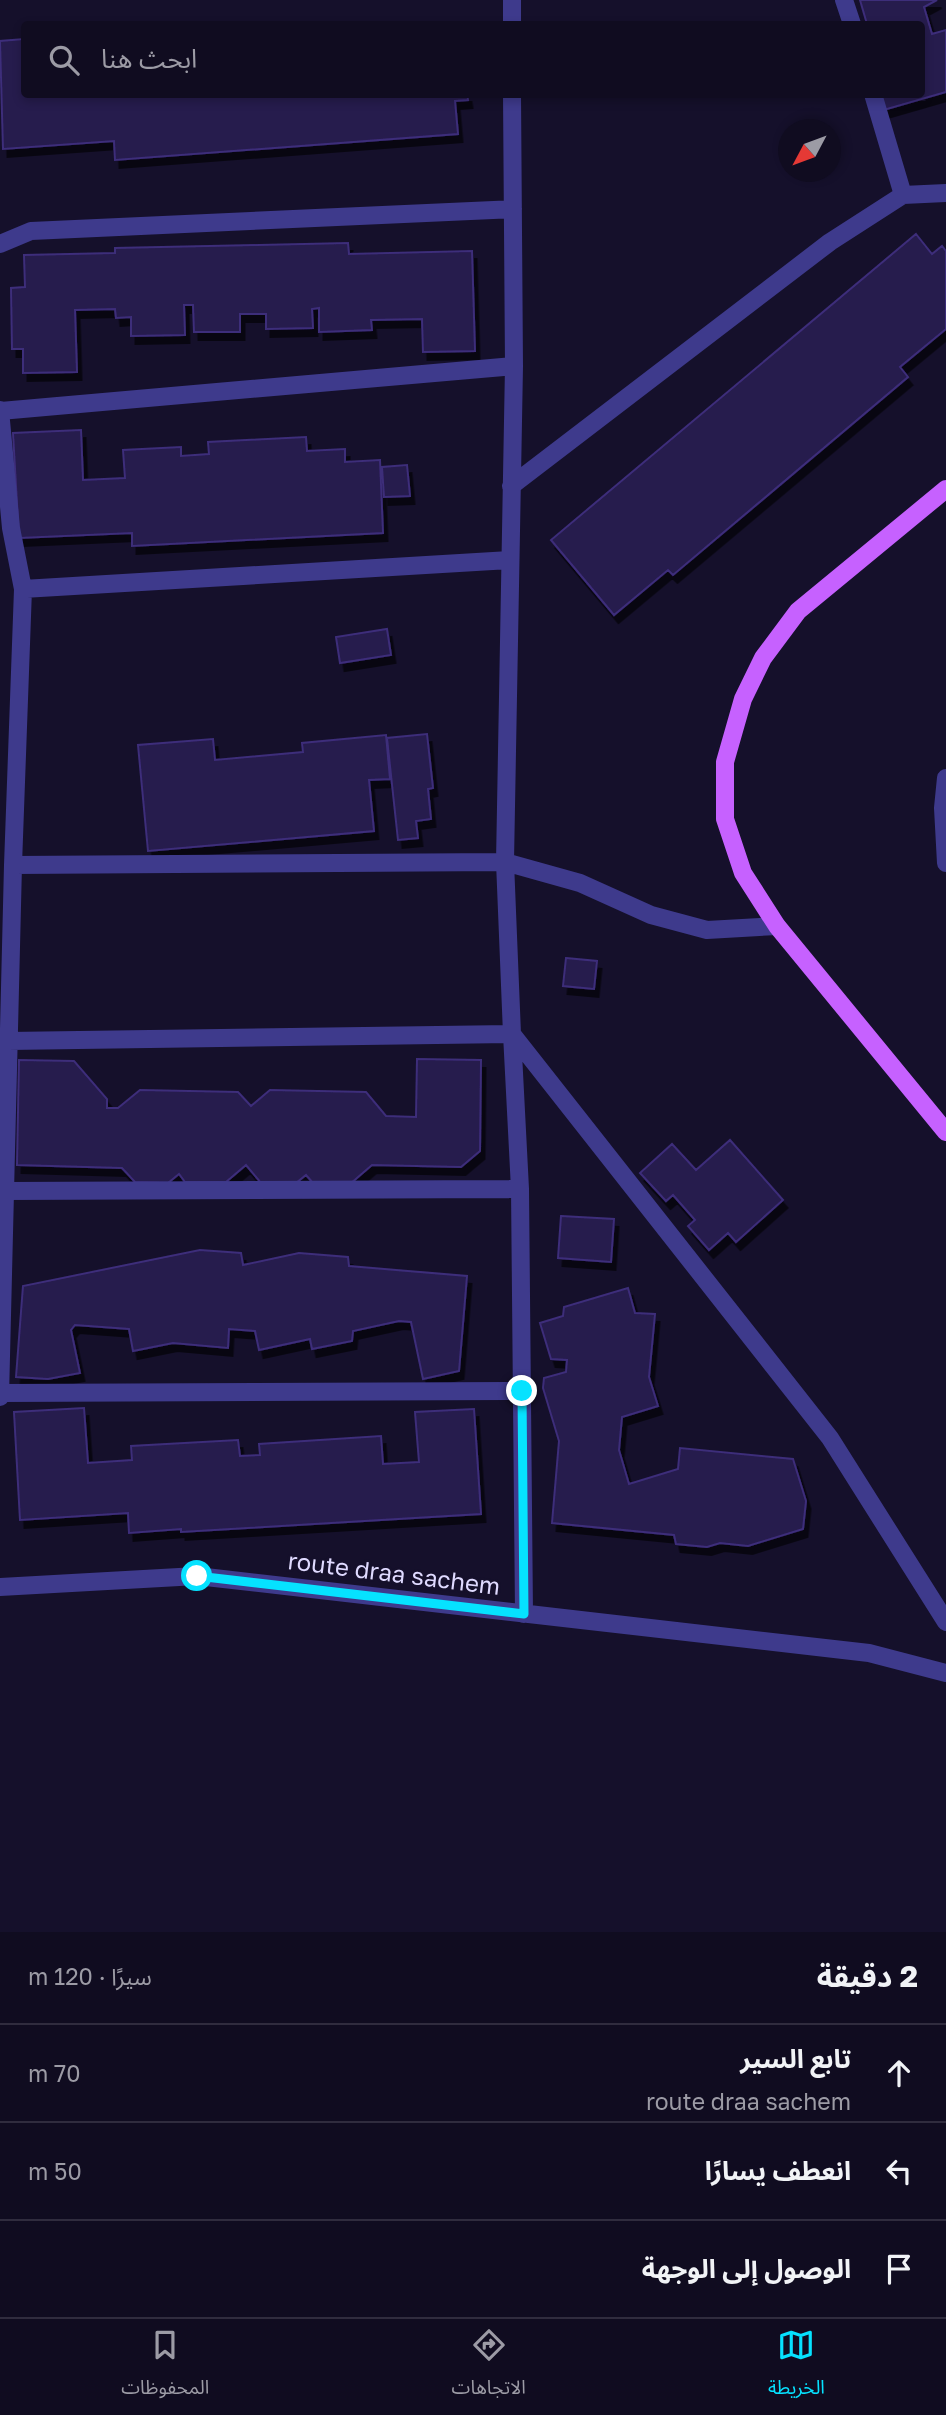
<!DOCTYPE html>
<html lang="ar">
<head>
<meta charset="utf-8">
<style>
  :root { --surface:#100c20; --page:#1e1a2d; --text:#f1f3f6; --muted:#9c9ba5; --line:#302c3e; --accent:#06e2ff }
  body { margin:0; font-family:"Golos Text","Noto Sans Arabic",sans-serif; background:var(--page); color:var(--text); direction:rtl }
  .compass { position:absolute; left:778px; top:119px; width:63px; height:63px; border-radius:50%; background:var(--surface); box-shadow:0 4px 10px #0003; rotate:229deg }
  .stop { position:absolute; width:21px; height:21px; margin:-16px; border:5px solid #06e2ff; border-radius:50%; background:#fff }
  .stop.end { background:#06e2ff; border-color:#fff; box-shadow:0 2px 7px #0008 }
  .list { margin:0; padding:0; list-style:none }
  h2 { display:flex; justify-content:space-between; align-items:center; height:91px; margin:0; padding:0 28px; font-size:30px }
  h2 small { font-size:23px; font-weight:400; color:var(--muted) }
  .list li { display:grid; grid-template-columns:46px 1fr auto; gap:21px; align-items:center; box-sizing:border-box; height:98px; padding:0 28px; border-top:2px solid var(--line) }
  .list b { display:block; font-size:26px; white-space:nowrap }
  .list p { margin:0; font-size:23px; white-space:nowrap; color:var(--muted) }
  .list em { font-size:23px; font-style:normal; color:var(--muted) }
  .icon { flex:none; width:38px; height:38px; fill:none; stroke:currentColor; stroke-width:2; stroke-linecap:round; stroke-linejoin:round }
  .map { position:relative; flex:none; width:946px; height:1932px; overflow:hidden; direction:ltr }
  .search { position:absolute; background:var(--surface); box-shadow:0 4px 10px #0003; left:21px; right:21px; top:21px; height:77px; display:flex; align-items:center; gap:18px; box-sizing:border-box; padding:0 24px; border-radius:7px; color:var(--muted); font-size:26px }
  .sheet { height:385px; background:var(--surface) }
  nav { display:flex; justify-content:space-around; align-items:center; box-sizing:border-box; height:98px; border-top:2px solid var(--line); background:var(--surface); font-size:19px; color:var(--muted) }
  nav a { display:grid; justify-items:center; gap:4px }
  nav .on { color:var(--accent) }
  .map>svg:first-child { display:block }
</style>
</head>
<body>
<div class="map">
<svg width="946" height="1932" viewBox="0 0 946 1932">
  <defs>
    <filter id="shadow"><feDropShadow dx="4.5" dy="8" stdDeviation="0" flood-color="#0009"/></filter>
  </defs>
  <rect width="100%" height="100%" fill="#15102b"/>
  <path fill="#261b4d" stroke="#3d2d7a" stroke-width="2" filter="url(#shadow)" d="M860,0H937L924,7L932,34L946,30V92L880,111L876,94H922V24H867Z
    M24,39V94H467L468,100L455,101L458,134L115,160L114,141L3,149L0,41Z
    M916,234L932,254L942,246L946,251V329L900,367L908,377L673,575L668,570L614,615L551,540Z
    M348,243L349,254L472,251L475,351L423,352L422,319L371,320L372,330L319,332V308L312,309L313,328L266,329V314H240V332H194L193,305H184L185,335L131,336V317L116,318L115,309L75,310L77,372L23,373V349H12L11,288L25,287L24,255L115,253V248Z
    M81,430L83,480L125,478L123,450L181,447V456L209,454L208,442L306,437L307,451L345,449V462L380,460L383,533L132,546V533L19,538L13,433Z
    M407,465L410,496L384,497L382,467Z
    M387,629L391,655L340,663L336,637Z
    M427,734L433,788L428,789L431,819L416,821L418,838L398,840L387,738Z
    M386,735L390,779L369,780L374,831L148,851L138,745L213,739L215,760L303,752L302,743Z
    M566,958L597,961L594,989L563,986Z
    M417,1059L481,1060L480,1151L461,1167L372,1165L350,1184L313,1183L306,1175L296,1183H261L246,1165L226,1182H185L179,1174L168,1183L135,1182L122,1168L17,1165L19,1060L74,1061L107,1099V1108H118L140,1090L238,1092L251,1106L270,1090L366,1092L386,1116L416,1117Z
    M730,1140L783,1200L736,1242L728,1233L709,1250L688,1226L695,1220L673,1195L666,1201L640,1173L672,1144L696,1170Z
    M561,1216L614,1219L611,1262L558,1258Z
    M200,1250L241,1253L243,1265L299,1253L348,1257L349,1266L467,1276L459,1371L423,1379L411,1322L399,1321L353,1331L352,1341L312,1349L310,1339L259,1350L255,1331L229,1329L228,1348L173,1343L133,1351L129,1329L75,1325L71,1330L80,1373L48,1379L16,1377L23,1286Z
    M628,1288L635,1313L655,1314L649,1377L658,1406L622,1417L619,1450L629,1484L678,1469L680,1448L793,1459L806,1501L803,1529L748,1546L720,1543L707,1547L676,1544L674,1535L552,1523L559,1441L543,1388L544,1378L566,1372L567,1360L551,1359L540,1323L563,1316L564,1307Z
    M84,1408L88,1463L132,1460L131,1446L238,1440L240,1456L260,1455L259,1444L381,1436L383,1464L419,1462L415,1412L474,1409L481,1514L181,1532V1529L129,1533L128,1513L20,1520L14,1412Z"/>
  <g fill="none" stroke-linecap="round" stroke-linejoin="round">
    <path stroke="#3e3a8c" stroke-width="18" d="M946,778L943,808L946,863"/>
    <path stroke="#3e3a8c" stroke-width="18" d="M512,0V24
      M844,0L852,24
      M873,94L903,195
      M0,244L31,231L513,209
      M0,410L11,528L23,589L13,865
      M0,411L514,366
      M511,486L830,242L903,195L946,193
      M23,589L510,560
      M8,1041L512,1034L505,862L514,366L512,94
      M5,1191L520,1189
      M0,1393L522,1391
      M0,1397L13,865L505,862L580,883L651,915L707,930L777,926
      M0,1587L197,1576L869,1653L946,1673
      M524,1614L520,1189L512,1034L830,1438L946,1622"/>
    <path stroke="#c661ff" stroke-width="18" d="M946,489L798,611L763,658L743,699L725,762V819L743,873L777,926L946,1132"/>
  </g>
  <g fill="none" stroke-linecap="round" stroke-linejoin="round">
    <path stroke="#06e2ff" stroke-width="9" d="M197,1576L524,1614L522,1391"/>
  </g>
  <g text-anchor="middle" stroke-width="5" stroke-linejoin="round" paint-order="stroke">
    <g font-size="24" fill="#dfdaff" stroke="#15102b">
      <text transform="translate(394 1574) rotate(7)" y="8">route draa sachem</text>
    </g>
  </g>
</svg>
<svg class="compass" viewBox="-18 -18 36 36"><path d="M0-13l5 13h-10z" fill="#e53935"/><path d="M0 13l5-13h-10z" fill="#9c9ba5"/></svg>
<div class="stop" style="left:197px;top:1576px"></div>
<div class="stop end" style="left:522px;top:1391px"></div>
<div class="search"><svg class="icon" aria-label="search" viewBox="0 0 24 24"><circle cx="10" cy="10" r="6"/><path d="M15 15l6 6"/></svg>ابحث هنا</div>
</div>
<section class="sheet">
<h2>2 دقيقة<small>سيرًا · 120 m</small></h2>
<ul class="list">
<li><svg class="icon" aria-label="ahead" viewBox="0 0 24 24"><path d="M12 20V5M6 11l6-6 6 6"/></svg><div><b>تابع السير</b><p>route draa sachem</p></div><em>70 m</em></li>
<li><svg class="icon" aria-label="left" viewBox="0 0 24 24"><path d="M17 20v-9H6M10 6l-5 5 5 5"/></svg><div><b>انعطف يسارًا</b></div><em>50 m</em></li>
<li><svg class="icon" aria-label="arrive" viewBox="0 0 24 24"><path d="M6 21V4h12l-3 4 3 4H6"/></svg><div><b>الوصول إلى الوجهة</b></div></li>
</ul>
</section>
<nav>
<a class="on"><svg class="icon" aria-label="map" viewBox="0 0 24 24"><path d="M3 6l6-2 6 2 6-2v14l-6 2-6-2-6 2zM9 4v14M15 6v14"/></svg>الخريطة</a>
<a><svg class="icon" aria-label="directions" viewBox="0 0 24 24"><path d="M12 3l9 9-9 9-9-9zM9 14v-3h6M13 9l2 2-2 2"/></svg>الاتجاهات</a>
<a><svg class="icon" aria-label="saved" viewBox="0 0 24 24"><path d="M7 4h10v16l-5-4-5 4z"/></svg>المحفوظات</a>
</nav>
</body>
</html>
